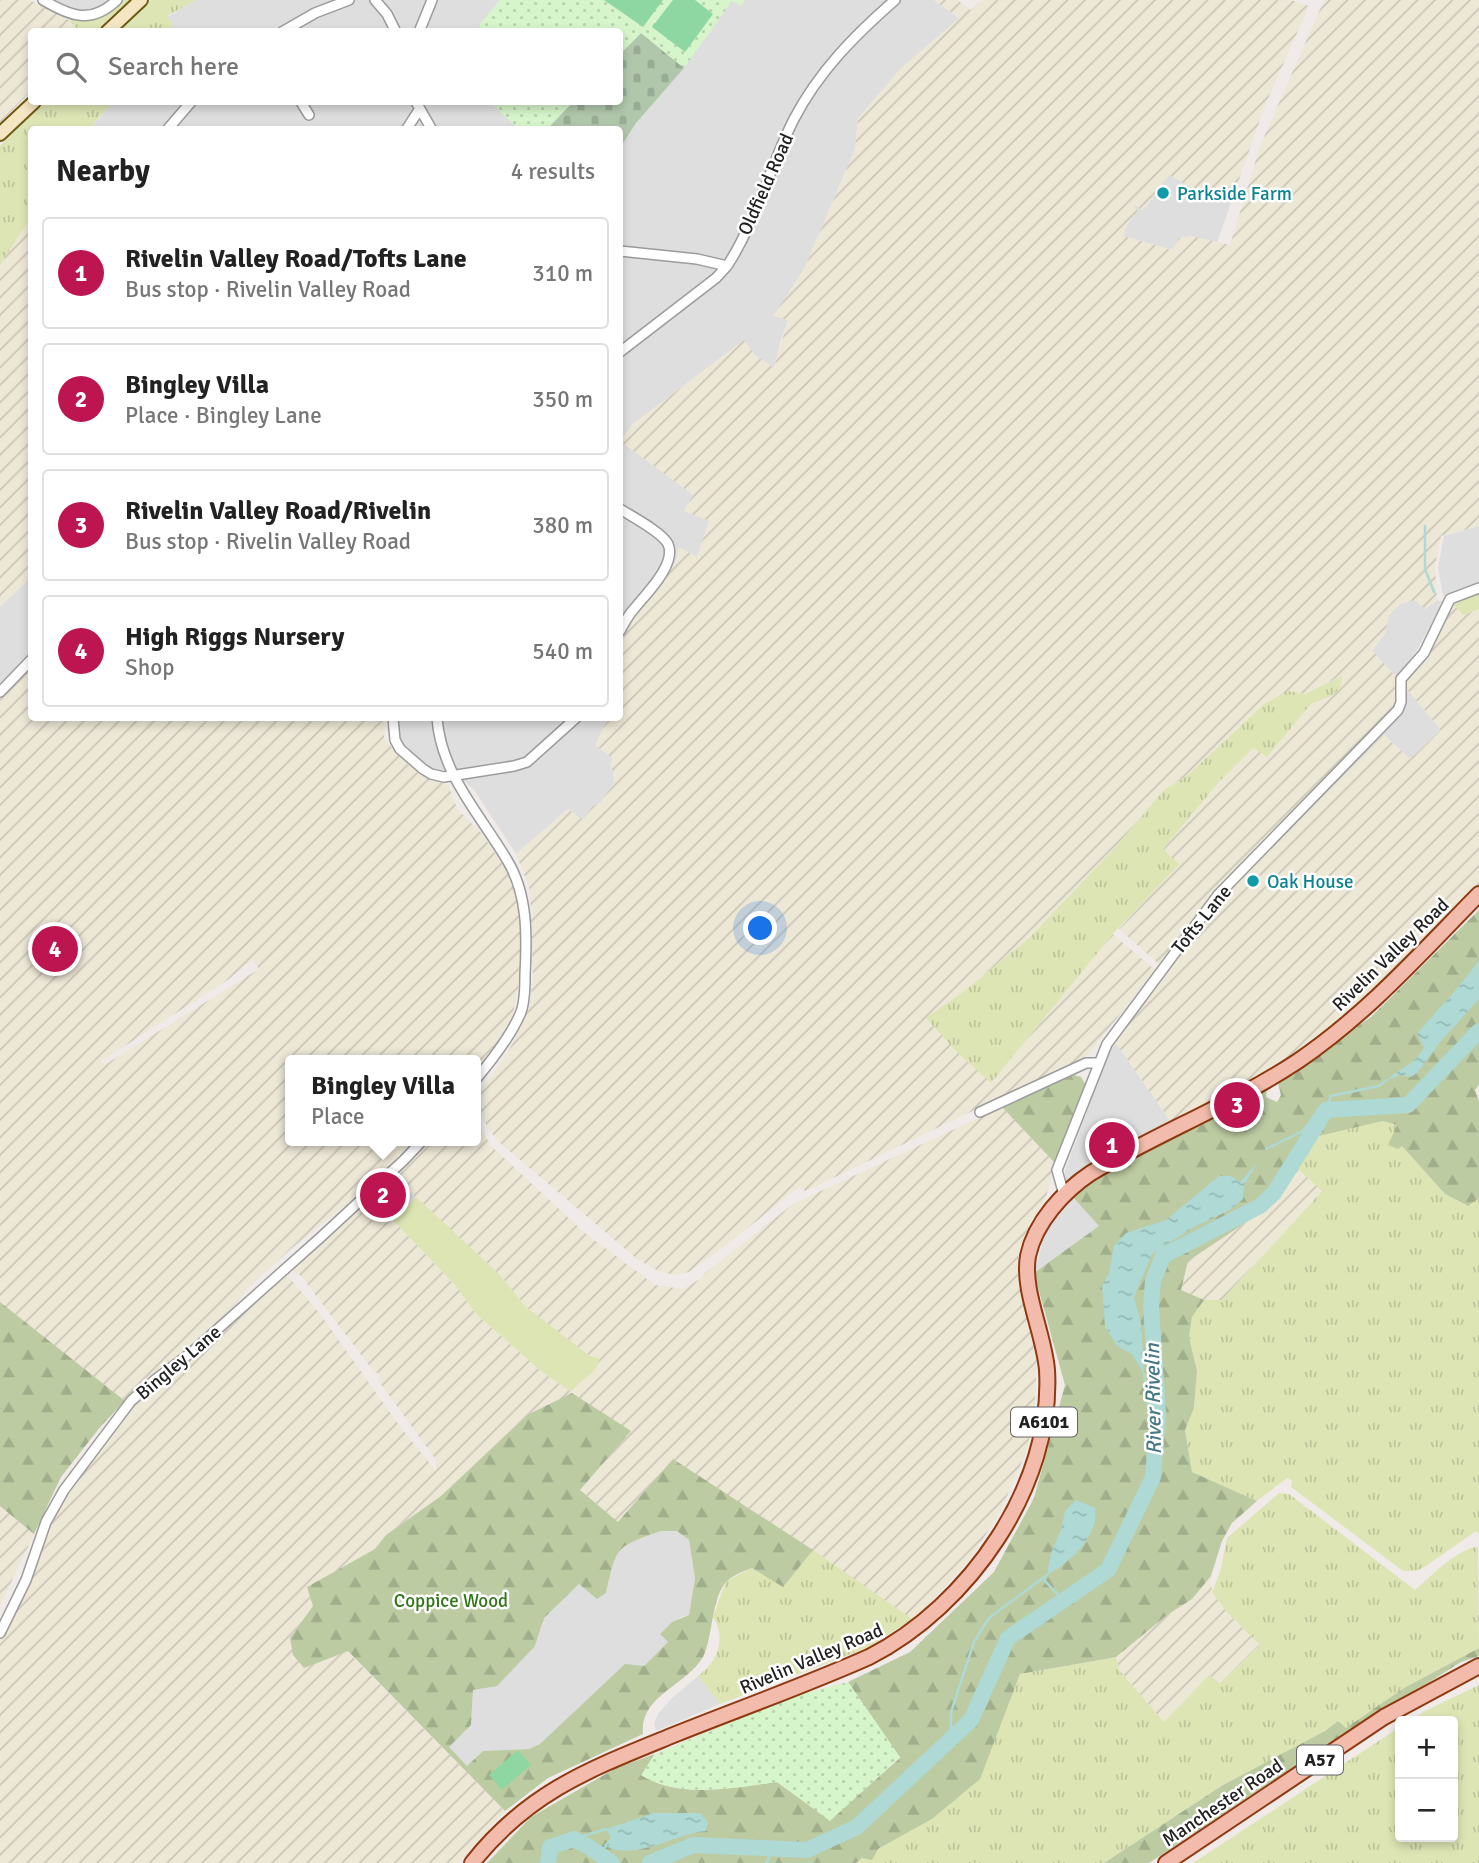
<!DOCTYPE html>
<html lang="en">
<head>
<meta charset="utf-8">
<style>
  :root { --surface:#fff; --page:#f6f6f6; --text:#222; --muted:#767676; --line:#e0e0e0; --accent:#bd154f }
  body { margin:0; font-family:Signika,sans-serif; background:var(--page); color:var(--text) }
  .controls { position:absolute; right:21px; bottom:21px; display:grid; overflow:hidden; border-radius:7px; box-shadow:0 4px 10px #0003 }
  .controls button { width:63px; height:63px; display:grid; place-items:center; padding:0; border:0; border-bottom:2px solid var(--line); background:var(--surface); color:var(--text); font:35px sans-serif }
  .you { position:absolute; left:761px; top:929px; width:24px; height:24px; margin:-18px; border:5px solid #fff; border-radius:50%; background:#1a73e8; box-shadow:0 0 0 10px #1a73e833 }
  .badge { display:grid; place-items:center; width:46px; height:46px; border-radius:50%; background:var(--accent); color:#fff; font-size:23px; font-weight:700 }
  .pin { position:absolute; translate:-50% -50%; border:4px solid #fff; box-shadow:0 2px 7px #0006 }
  .popup { position:absolute; left:285px; top:1055px; width:196px; height:91px; box-sizing:border-box; display:grid; place-content:center; border-radius:7px; background:var(--surface); filter:drop-shadow(0 2px 5px #0005); font-size:23px; white-space:nowrap; color:var(--muted) }
  .popup b { font-size:26px; color:var(--text) }
  .popup::after { content:''; position:absolute; left:50%; top:100%; margin-left:-14px; border:14px solid transparent; border-top-color:var(--surface) }
  .list { margin:0; padding:0; list-style:none }
  h2 { display:flex; justify-content:space-between; align-items:center; height:91px; margin:0; padding:0 28px; font-size:30px }
  h2 small { font-size:23px; font-weight:400; color:var(--muted) }
  .list li { display:grid; grid-template-columns:46px 1fr auto; gap:21px; align-items:center; box-sizing:border-box; height:112px; margin:0 14px 14px; padding:0 14px; border:2px solid var(--line); border-radius:7px }
  .list b { display:block; font-size:26px; white-space:nowrap }
  .list p { margin:0; font-size:23px; white-space:nowrap; color:var(--muted) }
  .list em { font-size:23px; font-style:normal; color:var(--muted) }
  .icon { flex:none; width:38px; height:38px; fill:none; stroke:currentColor; stroke-width:2; stroke-linecap:round; stroke-linejoin:round }
  .map { position:relative; flex:none; width:1479px; height:1863px; overflow:hidden }
  .search { position:absolute; background:var(--surface); box-shadow:0 4px 10px #0003; left:28px; top:28px; width:595px; height:77px; display:flex; align-items:center; gap:18px; box-sizing:border-box; padding:0 24px; border-radius:7px; color:var(--muted); font-size:26px }
  .panel { position:absolute; background:var(--surface); box-shadow:0 4px 10px #0003; left:28px; top:126px; width:595px; height:595px; border-radius:7px }
  .map>svg:first-child { display:block }
</style>
</head>
<body>
<div class="map">
<svg width="1479" height="1863" viewBox="0 0 1479 1863">
  <defs>
    <pattern id="farmland-furrows" width="10" height="10" patternUnits="userSpaceOnUse" patternTransform="scale(1.75)"><rect width="10" height="10" fill="#ede7d6"/><path d="M-1 1l2-2M0 10L10 0M9 11l2-2" fill="none" stroke="#cbc6b7"/></pattern>
    <pattern id="grass-tufts" width="24" height="20" patternUnits="userSpaceOnUse" patternTransform="scale(1.75)"><rect width="24" height="20" fill="#dde5b4"/><path d="M3 7l-1-3M5 7V3M7 7l1-3M15 17l-1-3M17 17v-4M19 17l1-3" fill="none" stroke="#bdc49a"/></pattern>
    <pattern id="forest-firs" width="22" height="20" patternUnits="userSpaceOnUse" patternTransform="scale(1.75)"><rect width="22" height="20" fill="#bccba2"/><path d="M5 1l3.5 6h-7zM16 11l3.5 6h-7z" fill="#a1ae8b"/></pattern>
    <pattern id="cemetery-stones" width="16" height="16" patternUnits="userSpaceOnUse" patternTransform="scale(1.75)"><rect width="16" height="16" fill="#b1c7ac"/><path d="M2 7V4a2 2 0 0 1 4 0v3zM10 15v-3a2 2 0 0 1 4 0v3z" fill="#98ab94"/></pattern>
    <pattern id="park-dots" width="8" height="8" patternUnits="userSpaceOnUse" patternTransform="scale(1.75)"><rect width="8" height="8" fill="#d6f5cb"/><path d="M2 2h.1M6 6h.1" fill="none" stroke="#b7d2ae" stroke-width="1.8" stroke-linecap="round"/></pattern>
    <pattern id="water-ripples" width="26" height="14" patternUnits="userSpaceOnUse" patternTransform="scale(1.75)"><rect width="26" height="14" fill="#aed9d4"/><path d="M2 4q2-2 4 0t4 0M15 11q2-2 4 0t4 0" fill="none" stroke="#95bab6"/></pattern>
  </defs>
  <rect width="100%" height="100%" fill="#f0ebe9"/>
  <path fill="#dfdede" d="M55,0H110L97,10H72Z
    M196,0H934L959,18L858,118L855,149L804,269L774,315L788,320L781,340L774,368L755,355L744,340L633,424L621,440L693,495L684,511L709,521L697,557L678,547L677,558L672,567L655,594L634,618L620,644V130H89L113,102H620V32L167,31L173,25L167,17Z
    M1169,174L1195,188L1234,194L1217,243L1191,236L1179,238L1173,250L1123,236L1128,223L1138,211L1132,207L1134,205L1146,207Z
    M1479,526V584L1449,596L1443,595L1438,568L1444,536Z
    M31,577V653L0,685V607Z
    M1415,600L1425,609L1437,600L1443,602L1417,650L1397,678L1372,651L1385,633L1389,615L1400,604Z
    M1405,687L1441,730L1410,759L1382,733L1401,712Z
    M388,718H608L596,745L613,758L614,783L600,803L593,806L583,821L568,809L516,854L474,790L459,776L443,782L419,772L400,754L390,737Z
    M1112,1042L1118,1046L1171,1122L1074,1175L1066,1183L1065,1171Z
    M395,1176L416,1197L393,1220L371,1197Z
    M1072,1196L1100,1226L1034,1273L1047,1227Z
    M660,1531H677L689,1540L695,1578L689,1615L681,1617L660,1634L668,1642L644,1666L540,1744L529,1749L483,1751L467,1766L448,1747L471,1725L473,1689L535,1646L544,1618L579,1584L606,1593L616,1553L627,1544Z
    M698,1676L720,1704L656,1731L654,1724L658,1714L671,1699Z"/>
  <path fill="url(#farmland-furrows)" fill-rule="evenodd" d="M0,0H29L69,20L79,31L32,32L31,91L0,123Z
    M934,0H957L971,10L982,0H1291L1309,6L1266,103L1234,194H1229L1223,199L1195,189L1169,175L1145,208L1141,210L1134,205L1133,206L1138,211L1128,223L1123,236L1172,250L1179,238L1191,236L1230,245L1260,146L1324,0H1479V526L1441,536L1435,566L1437,600L1425,609L1415,600L1400,604L1389,615L1385,633L1372,650L1397,678V701L1390,713L1216,889L1159,964L1119,929L1178,864L1163,849L1219,782L1253,748L1268,756L1311,704L1333,696L1341,676L1305,694L1288,691L1237,729L1187,776L1164,790L1112,851L1029,938L963,992L927,1018L991,1083L1113,934L1155,970L1087,1056L806,1191L799,1187L724,1247L689,1272L676,1275L660,1272L637,1259L500,1143L489,1130L478,1110L479,1093L508,1052L529,1009L533,978L531,910L529,887L516,854L568,809L583,820L593,806L600,803L614,783L615,774L610,766L612,758L595,745L608,718H620V645L622,637L634,618L655,594L672,567L677,558L678,547L697,557L709,521L684,511L693,495L620,441L633,424L744,340L755,355L774,368L788,320L773,316L804,269L855,149L858,118L901,68L959,18Z
    M31,217V577L0,607V265Z
    M1452,603L1463,615L1479,609V885L1365,1001L1322,1036L1274,1067L1171,1122L1118,1046L1110,1044L1220,898L1383,735L1410,759L1441,730L1405,687L1406,679Z
    M31,665L32,718H385L384,739L402,759L419,774L448,785L458,810L482,834L506,869L519,904L522,965L513,1015L496,1044L476,1069V1060H290V1141H412L377,1180L292,1248L249,1287L238,1301L194,1345L125,1401L0,1302V699ZM252,960L259,969L106,1064L100,1062L229,979Z
    M1002,1107L1054,1162V1173L1044,1202L1031,1221L1018,1253V1278L1037,1351L1035,1405L1028,1448L1001,1510L972,1557L929,1605L912,1619L807,1547L618,1522L580,1490L527,1415L441,1496L386,1535L375,1549L307,1587L347,1651L505,1811L459,1863H0V1636L49,1517L103,1439L147,1393H153L156,1387L207,1346L286,1274L321,1315L401,1428L436,1471V1460L378,1380L380,1374L374,1372L301,1276L291,1270L371,1197L456,1286L476,1314L541,1371L570,1391L590,1357L526,1307L499,1274L436,1218L395,1176L430,1141H476V1121L491,1146L585,1233L655,1285L683,1289L702,1278L705,1273L793,1204Z
    M1296,1167L1322,1190L1222,1300H1204L1181,1290L1188,1261L1269,1207Z
    M0,1506L34,1534L0,1606Z
    M1211,1576L1212,1592L1226,1611L1260,1645L1219,1685L1209,1675L1164,1722L1119,1670L1116,1657L1167,1615L1192,1599Z"/>
  <path fill="url(#grass-tufts)" d="M123,0H133L98,31H79L69,20L100,18Z
    M151,0H196L167,16L173,25L167,31H117Z
    M43,102H113L89,129L32,130L31,217L0,265V146Z
    M1342,676L1340,688L1332,696L1311,704L1267,757L1253,748L1219,782L1163,849L1179,864L1113,934L991,1083L956,1051L926,1018L963,992L1029,938L1112,851L1164,790L1187,776L1264,704L1288,691L1305,694Z
    M1383,1121L1398,1125L1402,1146L1445,1194L1467,1206L1479,1198V1534L1476,1531L1423,1568L1416,1571H1403L1291,1487L1292,1480L1287,1478L1257,1501L1192,1472L1185,1430L1194,1408L1197,1371L1189,1337L1192,1317L1204,1300H1222L1322,1191L1296,1167L1319,1136Z
    M1279,1493L1289,1494L1415,1590C1429,1578 1459,1547 1478,1547L1479,1648L1404,1688L1346,1729L1338,1721L1325,1731L1223,1785L1104,1863H856L862,1858L872,1859L878,1849L932,1819L1014,1689L1020,1674L1116,1657L1119,1670L1164,1722L1209,1675L1220,1684L1260,1645L1226,1611L1212,1592L1220,1572L1227,1538Z
    M813,1550L912,1619L869,1647L720,1704L698,1676C717,1662 727,1639 713,1617L726,1581L752,1568L783,1586Z
    M1479,1685V1863H1193L1400,1727V1837H1453V1721H1410L1425,1711Z"/>
  <path fill="url(#forest-firs)" fill-rule="evenodd" d="M1479,910V1085L1475,1090L1479,1101V1198L1468,1206L1445,1194L1402,1146L1398,1149L1388,1145L1397,1125L1383,1121L1319,1136L1269,1207L1188,1261L1181,1290L1204,1300L1192,1317L1189,1337L1197,1371L1194,1408L1185,1430L1192,1472L1257,1501L1232,1523L1222,1541L1211,1576L1192,1599L1167,1615L1116,1657L1020,1674L980,1779L932,1819L878,1849L872,1860L862,1858L856,1863H487L531,1817L616,1768L655,1754L641,1775C681,1800 734,1787 777,1782L830,1820L900,1758L848,1682L910,1652L994,1572L1034,1498L1065,1385L1034,1273L1099,1226L1072,1196L1094,1178L1260,1087L1267,1088L1266,1097L1277,1102L1281,1095L1277,1079L1371,1017Z
    M1074,1075L1081,1077L1086,1085L1054,1162L1002,1107Z
    M0,1302L125,1401L101,1426L61,1477L34,1534L0,1506Z
    M572,1393L631,1431L580,1490L618,1522L673,1459L813,1550L783,1587L752,1568C744,1571 734,1575 728,1580C711,1595 713,1639 703,1657C686,1686 639,1696 643,1734L548,1778L505,1811L348,1651L304,1668L293,1655L290,1638L313,1606L307,1587L375,1549L386,1535L441,1496L527,1415ZM660,1531H677L689,1540L695,1578L689,1615L672,1622L660,1634L668,1642L644,1666L625,1664L540,1744L529,1749L483,1751L467,1766L449,1747L471,1725L473,1690L497,1686L535,1646L544,1618L579,1584L597,1599L606,1593C618,1545 613,1549 660,1531Z
    M1479,1648V1656L1461,1662L1271,1782L1149,1863H1104L1223,1785L1325,1731L1338,1721L1346,1728L1404,1688Z"/>
  <path fill="url(#cemetery-stones)" d="M641,33L684,68L636,123L620,148V130H546L573,102H620V54Z"/>
  <path fill="url(#park-dots)" d="M500,0H745L741,6L732,1L684,68L641,33L620,54V32H479L480,24Z
    M490,102H573L546,130L518,129Z
    M848,1682L900,1757L830,1821L777,1782C733,1788 681,1799 641,1775L655,1754L793,1696Z"/>
  <path fill="#dde5b4" d="M1479,592V609L1463,615L1452,603Z
    M416,1197L499,1274L526,1307L590,1356L600,1359L595,1370L570,1391L541,1371L476,1314L456,1286L393,1220Z"/>
  <path fill="#8fd7a2" d="M604,0H663L643,27Z
    M673,0H695L713,14L685,52L652,27Z
    M518,1750L531,1765L502,1790L489,1775Z"/>
  <path fill="url(#water-ripples)" d="M1479,960V999L1441,1041L1417,1073L1411,1077L1401,1075L1387,1080C1400,1067 1416,1065 1424,1047L1417,1034C1437,1010 1462,985 1479,960Z
    M1257,1163L1244,1186L1243,1199L1230,1210L1194,1227L1152,1254L1134,1297L1141,1323L1144,1374L1132,1354L1117,1346L1105,1327L1102,1286L1109,1273L1114,1246L1126,1233L1166,1220L1219,1176H1231L1240,1182Z
    M1076,1500L1095,1508C1095,1513 1096,1520 1094,1525C1087,1546 1066,1565 1047,1575L1051,1553L1061,1530L1065,1511Z
    M654,1813H700L708,1822L706,1831C674,1833 635,1863 604,1845L611,1838L606,1829Z"/>
  <g fill="none" stroke-linecap="round" stroke-linejoin="round">
    <path stroke="#aed9d4" stroke-width="2.5" d="M1425,526V569L1434,592
      M1266,1149L1303,1131L1320,1107L1326,1110L1331,1096L1379,1086L1387,1080
      M1144,1374L1150,1419L1157,1423
      M1043,1579L1064,1601
      M951,1739V1712L974,1642L989,1618L1047,1575
      M574,1839L606,1829
      M598,1855L606,1846
      M766,1863L769,1859L767,1849"/>
    <path stroke="#aed9d4" stroke-width="16" d="M548,1863L550,1847L574,1839L589,1847L612,1863
      M650,1863L693,1845L807,1850L857,1827L971,1720L1008,1638L1108,1570L1153,1477L1158,1413L1151,1306L1153,1281L1163,1256L1260,1206L1274,1193L1326,1110L1408,1105L1479,1031"/>
    <g stroke="#9b9b9b" stroke-width="12">
      <path id="street" d="M43,0C70,16 91,25 117,0
        M375,0L387,14L396,32
        M282,32L315,13L349,0
        M419,32L432,0
        M301,102L309,115
        M416,102L432,130
        M167,130L191,102
        M406,130L419,110
        M620,251L697,259L727,266
        M620,352L716,278L727,266C755,224 771,164 794,119C819,71 855,35 895,0
        M620,509C631,516 662,532 668,544C677,564 646,594 634,609C628,615 624,624 620,631
        M0,692L32,659
        M393,718L395,740L400,749L423,769L431,774L444,777L514,766L527,762L576,718
        M437,718C441,774 480,814 507,860C528,894 527,936 525,975C525,987 525,1001 521,1012C511,1036 493,1059 476,1079
        M980,1112L1086,1063H1099
        M1064,1195L1057,1170L1107,1044L1218,895L1398,710L1401,702V679L1424,653L1450,599L1479,588
        M0,1633L26,1580L46,1522L64,1490L131,1401L156,1379L192,1352L321,1237L404,1160L422,1141"/>
    </g>
    <g stroke="#6f5911" stroke-width="16">
      <path id="secondary" d="M107,32L141,0
        M0,134L34,102"/>
    </g>
    <g stroke="#8e3910" stroke-width="18">
      <path id="primary" d="M472,1863C530,1790 593,1768 676,1734C741,1708 806,1685 869,1657C969,1606 1054,1485 1047,1370C1044,1333 1022,1291 1028,1256C1035,1222 1064,1191 1091,1173C1158,1133 1233,1104 1298,1061C1367,1014 1421,953 1479,894
        M1166,1863L1384,1717L1479,1666"/>
    </g>
    <use href="#street" stroke="#fff" stroke-width="9"/>
    <use href="#secondary" stroke="#f4e5c3" stroke-width="12"/>
    <use href="#primary" stroke="#f3bbab" stroke-width="14"/>
  </g>
  <g fill="#0f9aa8" stroke="#fff" stroke-width="2.5">
    <circle cx="1163" cy="193" r="7"/>
    <circle cx="1253" cy="881" r="7"/>
  </g>
  <g text-anchor="middle" stroke-width="5" stroke-linejoin="round" paint-order="stroke">
    <g fill="#fff" stroke="#646464" stroke-width="2">
      <rect x="1011" y="1407.5" width="66" height="29" rx="5"/>
      <rect x="1297" y="1745.5" width="46" height="29" rx="5"/>
    </g>
    <g font-size="18" font-weight="bold" fill="#212121">
      <text x="1044" y="1428">A6101</text>
      <text x="1320" y="1766">A57</text>
    </g>
    <g font-size="19" fill="#212121" stroke="#fff">
      <text transform="translate(765 184) rotate(-66)" y="7">Oldfield Road</text>
      <text transform="translate(1201 919) rotate(-51)" y="7">Tofts Lane</text>
      <text transform="translate(1390 954) rotate(-44)" y="7">Rivelin Valley Road</text>
      <text transform="translate(178 1362) rotate(-40)" y="7">Bingley Lane</text>
      <text transform="translate(811 1658) rotate(-23)" y="7">Rivelin Valley Road</text>
      <text transform="translate(1222 1802) rotate(-34)" y="7">Manchester Road</text>
    </g>
    <g font-size="19" fill="#0d838f" stroke="#fff" text-anchor="start">
      <text x="1177" y="200">Parkside Farm</text>
      <text x="1267" y="888">Oak House</text>
    </g>
    <g font-size="19" fill="#307618" stroke="#fff">
      <text x="451" y="1607">Coppice Wood</text>
    </g>
    <g font-size="21" font-style="italic" fill="#457882" stroke="#fff">
      <text transform="translate(1153 1399) rotate(-91)" y="7">River Rivelin</text>
    </g>
  </g>
</svg>
<div class="controls">
<button>+</button>
<button>−</button>
</div>
<div class="you"></div>
<div class="pin badge" style="left:1112px;top:1145px">1</div>
<div class="pin badge" style="left:383px;top:1195px">2</div>
<div class="popup"><b>Bingley Villa</b>Place</div>
<div class="pin badge" style="left:1237px;top:1105px">3</div>
<div class="pin badge" style="left:55px;top:949px">4</div>
<div class="search"><svg class="icon" aria-label="search" viewBox="0 0 24 24"><circle cx="10" cy="10" r="6"/><path d="M15 15l6 6"/></svg>Search here</div>
<section class="panel">
<h2>Nearby<small>4 results</small></h2>
<ul class="list">
<li><span class="badge">1</span><div><b>Rivelin Valley Road/Tofts Lane</b><p>Bus stop · Rivelin Valley Road</p></div><em>310 m</em></li>
<li><span class="badge">2</span><div><b>Bingley Villa</b><p>Place · Bingley Lane</p></div><em>350 m</em></li>
<li><span class="badge">3</span><div><b>Rivelin Valley Road/Rivelin</b><p>Bus stop · Rivelin Valley Road</p></div><em>380 m</em></li>
<li><span class="badge">4</span><div><b>High Riggs Nursery</b><p>Shop</p></div><em>540 m</em></li>
</ul>
</section>
</div>
</body>
</html>
